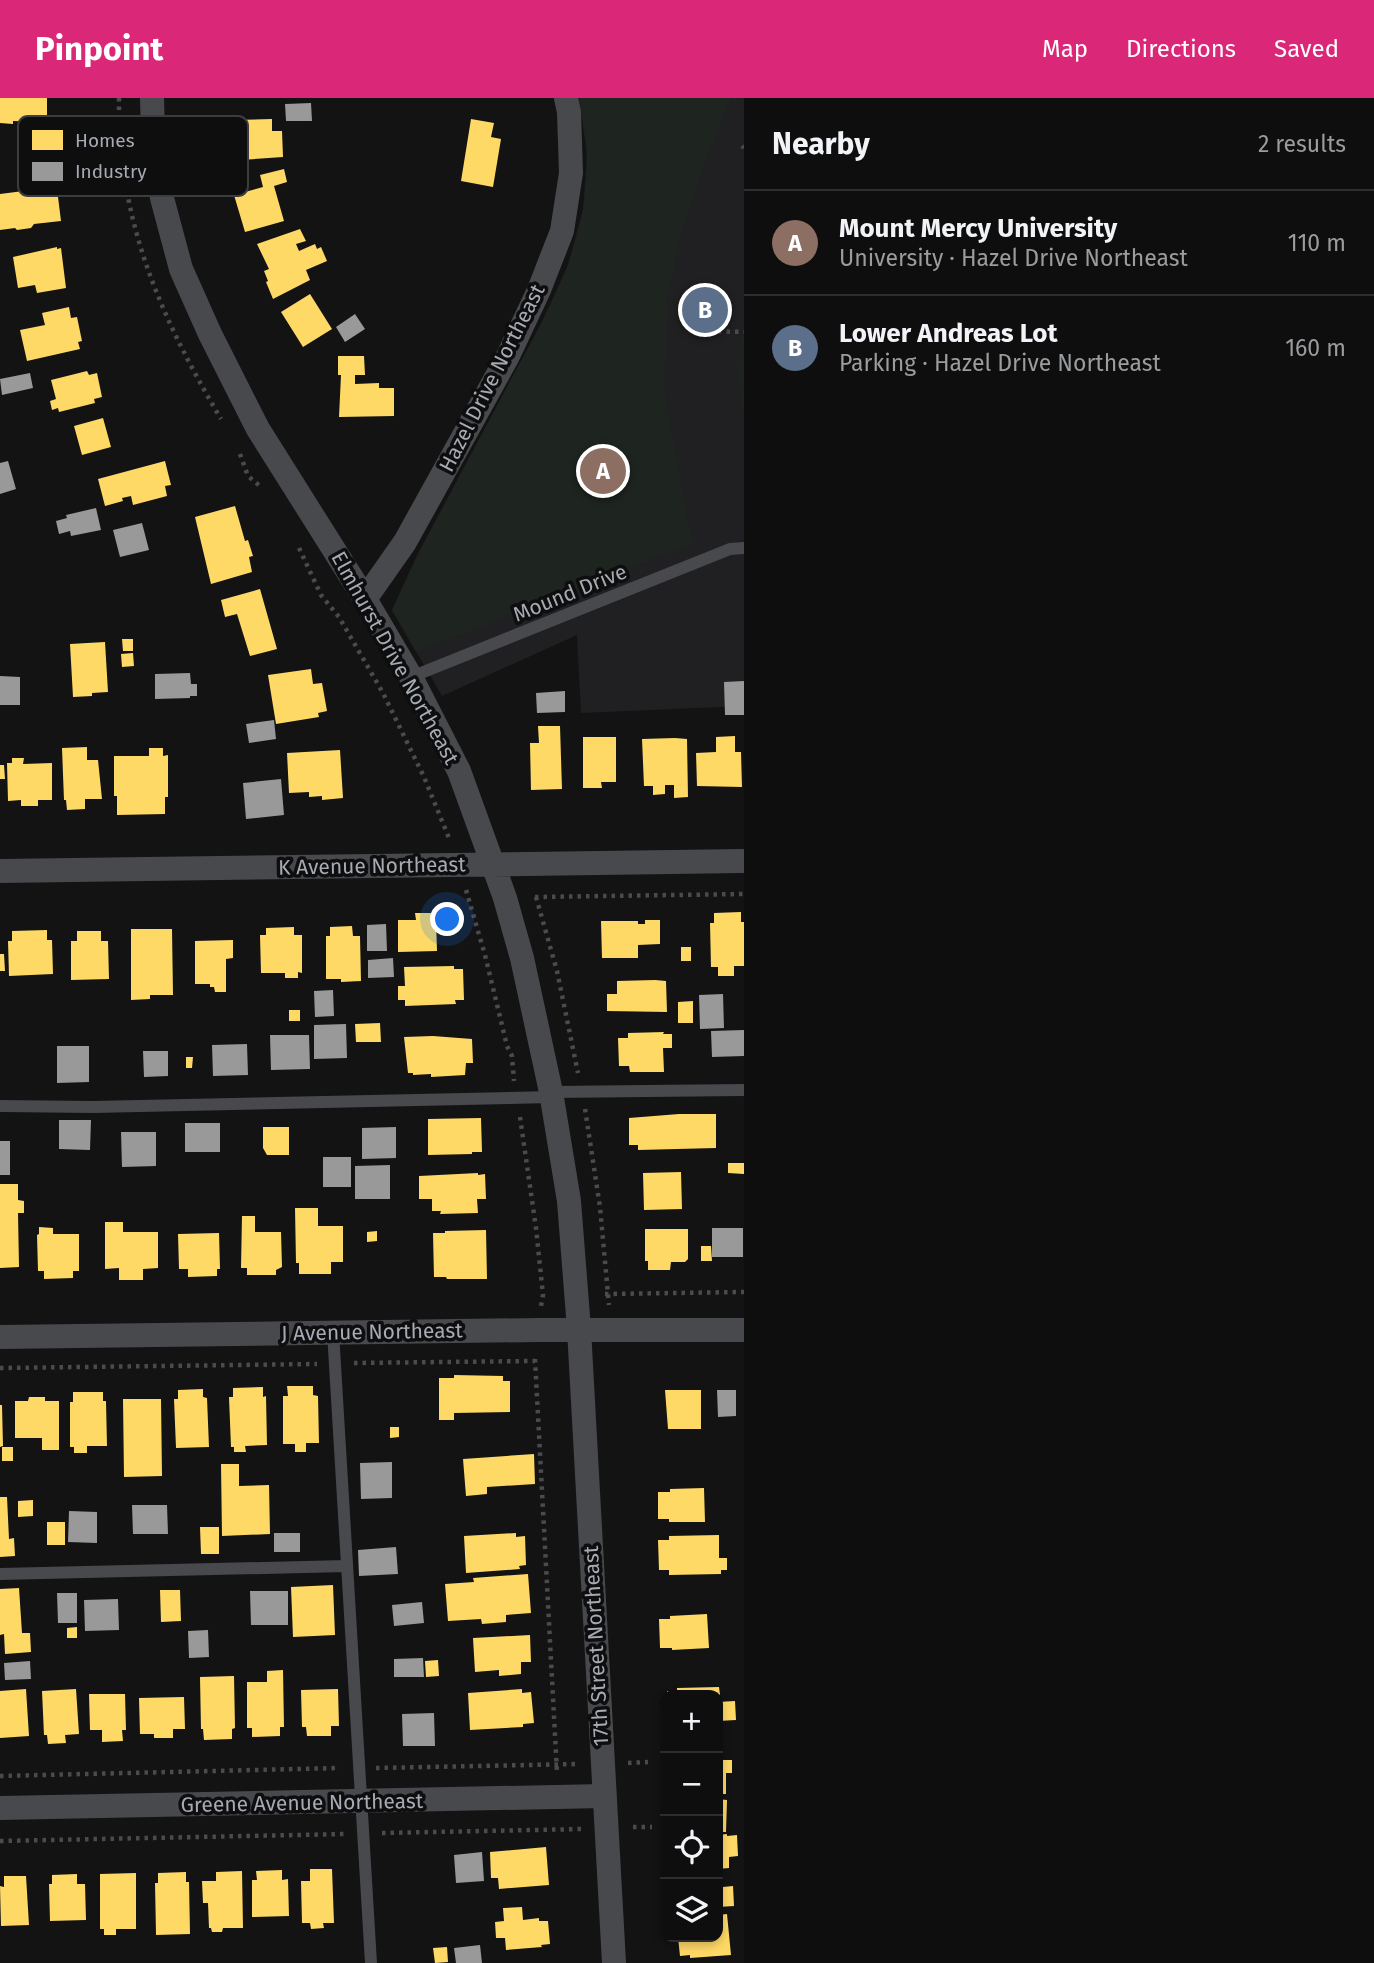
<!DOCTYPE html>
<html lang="en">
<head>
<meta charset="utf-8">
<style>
  :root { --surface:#0e0e0f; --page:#1c1c1d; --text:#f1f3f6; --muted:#9b9c9e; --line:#2e2e2f; --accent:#db2777 }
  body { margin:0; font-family:"Fira Sans",sans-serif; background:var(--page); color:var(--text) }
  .controls { position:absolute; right:21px; bottom:21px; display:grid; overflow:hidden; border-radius:14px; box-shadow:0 4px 10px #0003 }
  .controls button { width:63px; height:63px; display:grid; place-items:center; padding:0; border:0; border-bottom:2px solid var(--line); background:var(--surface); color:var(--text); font:35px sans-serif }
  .you { position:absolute; left:448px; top:822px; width:24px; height:24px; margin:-18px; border:5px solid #fff; border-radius:50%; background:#1a73e8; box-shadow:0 0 0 10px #1a73e833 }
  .badge { display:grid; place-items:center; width:46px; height:46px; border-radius:50%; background:var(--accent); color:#fff; font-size:23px; font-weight:700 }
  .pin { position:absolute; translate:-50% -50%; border:4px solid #fff; box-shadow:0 2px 7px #0006 }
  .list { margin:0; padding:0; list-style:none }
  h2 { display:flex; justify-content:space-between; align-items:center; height:91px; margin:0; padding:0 28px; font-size:30px }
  h2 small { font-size:23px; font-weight:400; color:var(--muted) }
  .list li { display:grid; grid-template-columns:46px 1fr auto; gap:21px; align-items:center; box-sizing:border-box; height:105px; padding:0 28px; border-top:2px solid var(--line) }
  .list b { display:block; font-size:26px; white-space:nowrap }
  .list p { margin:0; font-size:23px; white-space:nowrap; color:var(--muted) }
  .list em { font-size:23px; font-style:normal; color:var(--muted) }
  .icon { flex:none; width:38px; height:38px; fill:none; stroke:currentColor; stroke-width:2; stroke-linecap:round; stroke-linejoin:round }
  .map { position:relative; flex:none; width:744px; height:1865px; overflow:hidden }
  header { display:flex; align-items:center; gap:42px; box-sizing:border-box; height:98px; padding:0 35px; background:var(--accent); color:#fff }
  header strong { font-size:33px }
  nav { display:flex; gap:38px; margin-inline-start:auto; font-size:24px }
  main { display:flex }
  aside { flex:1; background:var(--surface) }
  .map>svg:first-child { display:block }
</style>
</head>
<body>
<header>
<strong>Pinpoint</strong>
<nav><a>Map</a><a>Directions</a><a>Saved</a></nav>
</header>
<main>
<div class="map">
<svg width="744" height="1865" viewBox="0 0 744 1865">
  <rect width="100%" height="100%" fill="#131314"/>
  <path fill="#202022" d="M579,0H744V608L581,615L577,537L442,598L392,512L417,457L540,228L568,167L583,111L587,57Z"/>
  <path fill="#1e241f" d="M579,0H731L705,64L681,135L667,204L664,291L688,424L694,445L416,554L392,512C428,433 471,358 511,281C540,228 574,171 583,111C589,75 588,35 579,0Z
    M741,238L744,239V319L738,279Z"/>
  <path fill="#ffd966" d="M0,0H47V24L13,23V26L0,25Z
    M272,21V33H282L283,59L227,63V47H229V34H233V22Z
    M471,21L494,25L491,39L501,41L493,89L461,83Z
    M284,71L287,84L274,88L284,123L245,134L234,97L263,89L260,77Z
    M47,90L51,92L57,91L61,123L34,126L31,130L17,132L15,130L0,132V96Z
    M300,131L306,143L296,146L299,153L315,146L317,151L321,149L327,163L306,172L310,182L273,201L266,184L268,183L264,173L269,171L257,146Z
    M57,149V151L61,150L66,190L37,195L35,187L18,190L13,159Z
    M310,196L332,231L303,249L281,214Z
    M69,209L71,220L77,219L82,243L78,244L80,251L27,263L20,232L45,227L42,215Z
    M338,258H364L365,277H355V286L379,285V290H394V318L339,319L341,277H338Z
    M87,273L89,277L97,275L102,299L94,301L95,305L59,314L58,310L52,312L50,303L56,301L51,282Z
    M103,320L111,349L82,357L74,328Z
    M165,363L171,387L165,388L167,398L133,407L131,398L122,400L123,403L105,408L98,381Z
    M235,408L245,443L248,442L253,458L249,459L252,474L211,486L195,419Z
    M260,491L277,551L250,558L237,516L225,519L221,502Z
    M122,541H133V553H123Z
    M105,544L108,594L92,595V598L73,599L70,546Z
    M133,555L134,568L122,569L121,556Z
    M311,571L313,586L322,585L327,613L318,615L319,619L276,626L268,577Z
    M538,628H560L562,691L531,692L530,645H539Z
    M735,638V654H741L742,689L697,688L696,655L716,654V639Z
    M583,639H616V684H601L602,690H583Z
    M675,640L687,641L688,699L674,700V687H665V696L653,697V688H644L642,641Z
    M87,649V662H98L102,701H85V711L67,712L66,702H64L62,650Z
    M149,650H163V658L168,657V699H165V716L117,717V698H114V658H149Z
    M340,652L343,700L322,702V698L309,699V694L289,695L287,655Z
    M12,660H24L23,666L52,665V702H38V708H21V702L8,703L7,665H12Z
    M0,667H4L5,681H0Z
    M741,814V824H744V868H734V878H718V869H711L710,825H714V815Z
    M415,815H433V823L436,822L437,853L398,854V822H416Z
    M645,822H660V846L638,847V860H602L601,823H638V826H645Z
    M352,828L353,838H360L361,883L341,884V881H326V838H330V829Z
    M294,829V837H302V875L298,874V880H285V875H261L260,837H266V830Z
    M131,831H172L173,897H150V901L131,902Z
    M47,832V842H52L53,876L9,878L8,843H12V833Z
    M77,833H101V843H108L109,881L71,882V843H77Z
    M233,842V860L226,861V894H215L214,889H210V886H195V843Z
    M681,849H691V863H681Z
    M0,856H4L5,873H0Z
    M454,868V871H463L464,902H455L456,906L405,908V902H398V888H405L404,869Z
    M655,882L666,883L667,914L607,913V896H617V883Z
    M693,903V925H678V904Z
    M289,912H300V923H289Z
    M380,925L381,944H356L355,926Z
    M664,934L663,936H672V950H663L664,974H630L629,968H619L618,940H628V935Z
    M433,938L472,941L473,965H466L465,977L431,979V976L413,977V975H408L404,939Z
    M186,959H193L192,970H186Z
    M679,1016H716V1050L638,1052V1047H629V1020Z
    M481,1020L482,1054H472V1056L428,1057V1021Z
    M263,1029H289V1057H267L263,1050Z
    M728,1065H744V1076L728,1075Z
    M681,1074L682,1111L644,1112L643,1075Z
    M478,1075V1077L485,1076L486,1101H477L478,1115L440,1116L441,1113H432V1101H419V1078Z
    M0,1086H18V1102L24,1103V1115H18L19,1169L0,1170Z
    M295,1110H318V1128H343V1164H331V1176H299V1165H296Z
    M242,1118H255V1134H281L282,1169L276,1172V1177H247V1170H241Z
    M105,1124H123V1134H158V1170L143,1171V1182H119V1170L105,1171Z
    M39,1129L53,1130V1136H79V1173H73V1180L44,1181V1173H38L37,1137L39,1136Z
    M645,1131H688V1161L685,1164H671L670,1172H648V1163H645Z
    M486,1132L487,1181H447L446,1179H434L433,1135H445V1133Z
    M377,1133V1143L367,1144V1134Z
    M219,1135L220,1171H217V1178L188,1179V1171H179L178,1136Z
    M701,1148H711L712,1163H701Z
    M454,1277L503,1278V1283H510V1314L454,1315V1322H439V1280H454Z
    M287,1288H313V1297L318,1298L319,1345H306V1354H295V1346H283V1298H288Z
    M263,1289V1299L266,1298L267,1347L245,1348L246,1354H234V1349H231L229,1299H233V1290Z
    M203,1291V1299L207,1300L209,1349L176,1350L174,1301H178V1292Z
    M665,1292H701V1331H668Z
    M73,1294H103V1303H106L107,1348H87V1355H74V1349H70V1304H73Z
    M29,1299H45V1303H59V1352H42V1340H15V1303H28Z
    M123,1301H161L162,1378L124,1379Z
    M0,1307H2L3,1348L0,1349Z
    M390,1329H399V1339L390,1340Z
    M2,1349H13V1363H2Z
    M534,1356L535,1386L487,1389V1396L466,1398L463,1361Z
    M221,1366H239V1388L269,1387L270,1436L222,1438Z
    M704,1390L705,1424H669V1421H658V1394H670V1391Z
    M0,1399H7L9,1441L14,1440L15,1458L0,1459Z
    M33,1402V1418L18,1419V1403Z
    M47,1424H65V1447H47Z
    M200,1429H219V1456H201Z
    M516,1435V1439L525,1438L526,1467L519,1468L520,1471L466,1475L464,1438Z
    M719,1437V1460H727V1472H721V1476L669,1477V1472H659L658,1442H669V1438Z
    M528,1476L531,1515L506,1517V1524L482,1526L481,1521L448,1523L445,1486L474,1484L473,1480Z
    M333,1487L335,1537L293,1539L291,1489Z
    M19,1490L22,1535H30L31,1554L5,1556L4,1536L0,1537V1491Z
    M160,1492H180L181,1523L161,1524Z
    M707,1516L709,1550L672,1552V1550H660L659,1521H670V1518Z
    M77,1529V1540H67V1530Z
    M530,1537L531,1564H521V1576L499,1578V1572L475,1574L473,1540Z
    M438,1562L439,1578L426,1579L425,1563Z
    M283,1572L284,1629H280V1638L252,1639V1630H247V1584H267V1573Z
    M234,1578L235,1630L232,1631V1641L204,1642L203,1631H201L200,1579Z
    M719,1589L720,1597H667V1593H677V1590Z
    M26,1591L29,1638L0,1640V1593Z
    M76,1591L79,1636L65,1637L66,1645L48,1646L47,1637H44L42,1593Z
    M338,1591L339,1628H331V1638H307L306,1629H302L301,1592Z
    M522,1591V1595L531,1594L534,1625L523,1626V1629L470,1632L468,1595Z
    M89,1596H125L126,1632H122L123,1643L102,1644V1632H90Z
    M184,1599L185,1631H173V1640H154V1636H140L139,1600Z
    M735,1603L736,1622L718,1623V1604Z
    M718,1662H732V1675H726V1696H718Z
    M718,1701L727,1702L726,1734H718Z
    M727,1736V1738L737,1737L738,1758L729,1759V1770L718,1771V1737Z
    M546,1749L549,1787L499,1791L498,1780H491L490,1754Z
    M310,1771H332L334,1825H323L324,1830L311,1831L310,1825H302L301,1783H310Z
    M282,1772V1782L288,1781L289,1818L252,1819V1782H257L256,1773Z
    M242,1773L243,1830H223L222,1834H212L211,1830H209L208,1805H203L202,1783H216V1774Z
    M186,1774V1784H189L190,1836L156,1837L155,1785H158V1775Z
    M136,1775V1831H116V1837H104V1831H100V1776Z
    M77,1776V1786H85L86,1822L50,1823L49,1786H52V1777Z
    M718,1776H722L723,1789L733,1788L734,1808L718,1809Z
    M4,1778H26L29,1827L1,1828L0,1788L4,1789Z
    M522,1809L523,1822L539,1820V1823H548L550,1846L541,1847L542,1849L506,1852L505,1840H496L495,1824L504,1823L503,1810Z
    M727,1816L731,1857L690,1860V1857L680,1858L678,1839H718V1817Z
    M447,1849L448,1864L435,1865L433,1850Z"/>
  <path fill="#999" d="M311,5L312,23H286L285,6Z
    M355,216L365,231L345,244L336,229Z
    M30,275L33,290L2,297L0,281Z
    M8,363L16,391L0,396V365Z
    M96,410L101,432L71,438L70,433L59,436L56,423L67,420L66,417Z
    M142,425L149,452L120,459L113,432Z
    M190,575L191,586H197V598H190V600L155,601V576Z
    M0,578L20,579V607H0Z
    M744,583V617H725L724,584Z
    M565,593V614L537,615L536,595Z
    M274,622L276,641L249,645L246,626Z
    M281,681L284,717L246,721L243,685Z
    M386,826L387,853H367V827Z
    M393,860L394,879L368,880V862Z
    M333,892L334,918L315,919L314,893Z
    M723,896L724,930L700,931L699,897Z
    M346,926L347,960L314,961V927Z
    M744,932V958L712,959L711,933Z
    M270,937H309L310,971L271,972Z
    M247,946L248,977L213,978L212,947Z
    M57,948H89V984L57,985Z
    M143,953H168V978L144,979Z
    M59,1022H91L90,1052L59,1051Z
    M185,1025H220V1054H185Z
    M396,1029V1060L362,1061V1030Z
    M121,1034H156V1068L122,1069Z
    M0,1043H10V1077H0Z
    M323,1059H351V1089H323Z
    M390,1067V1101H355V1068Z
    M712,1130H743V1159H712Z
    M717,1292H736V1318L718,1319Z
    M392,1364V1400L361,1401L360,1365Z
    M132,1407H167L168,1436H133Z
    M69,1413L97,1414V1445L68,1444Z
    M274,1435H300V1454H274Z
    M396,1449L398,1476L359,1478L358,1452Z
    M250,1493H288V1527H251Z
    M57,1495H77V1525H58Z
    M118,1501L119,1532L85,1533L84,1502Z
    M422,1504L424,1525L394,1528L392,1507Z
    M208,1532L209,1559L189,1560L188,1533Z
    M423,1560L424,1579H394V1561Z
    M30,1563L31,1581L5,1582L4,1565Z
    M434,1615L435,1648H403L402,1616Z
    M482,1754L484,1783L456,1785L454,1757Z
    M480,1847L482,1865H456L454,1850Z"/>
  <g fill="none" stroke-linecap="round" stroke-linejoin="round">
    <path stroke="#4a4b4d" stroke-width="4.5" stroke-dasharray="3.5 5" stroke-linecap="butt" d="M119,0C118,123 160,218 221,321
      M742,48L744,50
      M701,233L744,234
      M240,356L248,378L261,389
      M299,450L321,497L339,519L383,595L424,679L449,740
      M466,792L485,857L507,948L512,958L514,983
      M535,799L744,796
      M536,799L557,873L578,975
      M585,1011L600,1109L609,1207
      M520,1019L536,1130L543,1197L541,1208
      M605,1196L744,1194
      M535,1261L557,1675
      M354,1265L535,1263
      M0,1270L317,1266
      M628,1665L648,1664
      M376,1670L578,1666
      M0,1678L340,1670
      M633,1729H652
      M382,1735L583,1731
      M0,1743L346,1736"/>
    <path stroke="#48494d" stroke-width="12" d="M411,579L730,451L744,450
      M551,994L744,992
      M0,1008L93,1009L552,999
      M333,1234L371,1865
      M0,1476L346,1468"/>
    <path stroke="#48494d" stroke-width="24" d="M152,0L153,36L162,100L181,171L210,236L258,331L365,501L411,579L459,673L505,800L522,860L551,994L569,1103L579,1231L614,1865
      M365,501L405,444L508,258L539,192L562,133L571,75L569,14L566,0
      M0,773L744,763
      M0,1239L538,1232H744
      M0,1710L604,1698"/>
  </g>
  <g text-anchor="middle" stroke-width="7" stroke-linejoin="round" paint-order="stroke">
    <g font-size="21" fill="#a6aab3" stroke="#0e0e0f">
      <text transform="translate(492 280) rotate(-63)" y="7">Hazel Drive Northeast</text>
      <text transform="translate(570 495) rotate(-22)" y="7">Mound Drive</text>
      <text transform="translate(395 560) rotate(61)" y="7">Elmhurst Drive Northeast</text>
      <text transform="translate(372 768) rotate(-1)" y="7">K Avenue Northeast</text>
      <text transform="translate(372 1234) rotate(-1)" y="7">J Avenue Northeast</text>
      <text transform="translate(596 1548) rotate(-93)" y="7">17th Street Northeast</text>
      <text transform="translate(302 1705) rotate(-1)" y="7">Greene Avenue Northeast</text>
    </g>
  </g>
  <rect x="18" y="18" width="230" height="80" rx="10" fill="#0e0e0f" stroke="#3c3d40" stroke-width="2"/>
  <rect x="32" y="32" width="31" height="20" fill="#ffd966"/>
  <rect x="32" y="64" width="31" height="19" fill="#999"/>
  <g font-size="19" fill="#a6aab3">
    <text x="75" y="49">Homes</text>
    <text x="75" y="80">Industry</text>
  </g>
</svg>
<div class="controls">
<button>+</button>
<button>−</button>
<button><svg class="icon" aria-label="locate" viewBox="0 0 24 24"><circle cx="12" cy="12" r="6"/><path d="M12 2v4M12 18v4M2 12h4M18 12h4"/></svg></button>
<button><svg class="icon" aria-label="layers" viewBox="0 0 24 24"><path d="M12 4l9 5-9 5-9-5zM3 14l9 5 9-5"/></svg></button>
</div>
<div class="you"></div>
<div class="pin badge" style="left:603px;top:373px;background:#8d6e63">A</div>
<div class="pin badge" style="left:705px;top:212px;background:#5c6f8a">B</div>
</div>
<aside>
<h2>Nearby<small>2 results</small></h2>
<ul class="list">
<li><span class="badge" style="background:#8d6e63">A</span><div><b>Mount Mercy University</b><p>University · Hazel Drive Northeast</p></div><em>110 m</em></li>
<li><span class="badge" style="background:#5c6f8a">B</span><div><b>Lower Andreas Lot</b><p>Parking · Hazel Drive Northeast</p></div><em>160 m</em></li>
</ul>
</aside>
</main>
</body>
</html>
